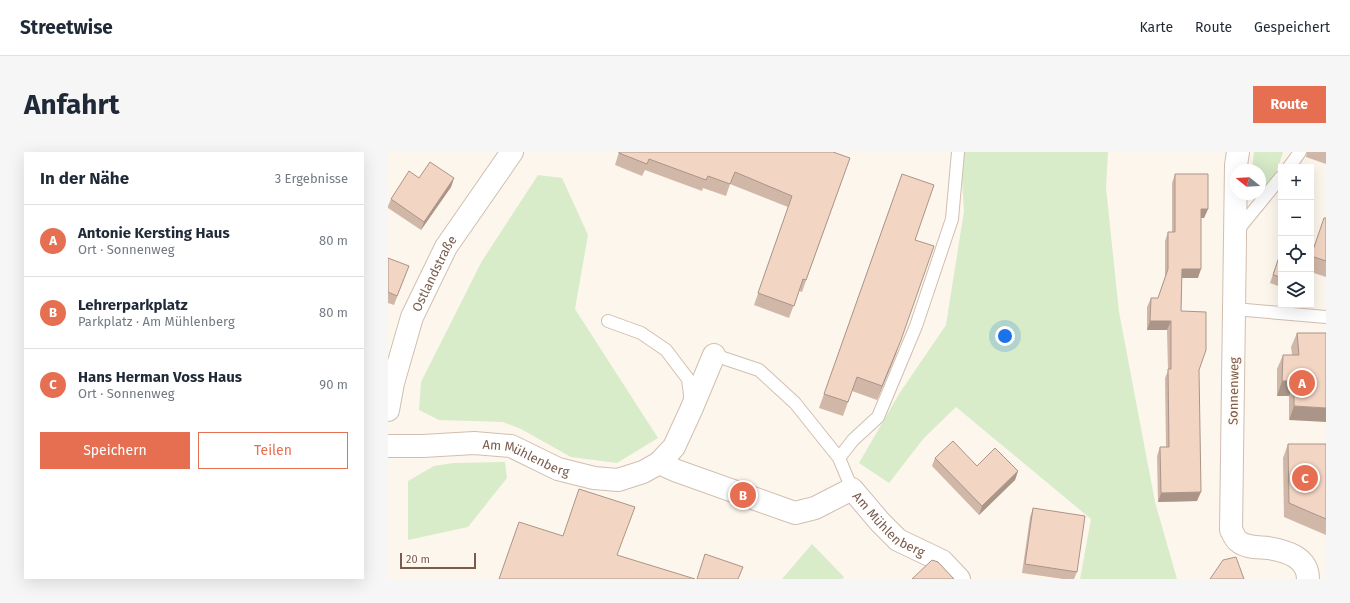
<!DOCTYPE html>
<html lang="de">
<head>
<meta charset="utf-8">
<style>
  :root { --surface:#fff; --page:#f6f6f7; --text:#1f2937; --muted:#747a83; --line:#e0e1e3; --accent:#e76f51 }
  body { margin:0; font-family:"Fira Sans",sans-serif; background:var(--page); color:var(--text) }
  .controls { position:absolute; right:12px; top:12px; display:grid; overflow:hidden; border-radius:0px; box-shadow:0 4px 16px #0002 }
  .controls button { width:36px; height:36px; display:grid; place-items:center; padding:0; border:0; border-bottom:1px solid var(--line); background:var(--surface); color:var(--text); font:20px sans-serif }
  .compass { position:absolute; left:842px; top:12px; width:36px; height:36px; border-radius:50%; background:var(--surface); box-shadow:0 4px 16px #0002; rotate:288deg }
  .scale { position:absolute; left:12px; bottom:10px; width:76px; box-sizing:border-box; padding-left:4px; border:2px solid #7a5c4d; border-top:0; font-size:11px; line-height:14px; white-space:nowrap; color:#7a5c4d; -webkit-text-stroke:3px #fffaf3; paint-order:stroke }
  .you { position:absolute; left:617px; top:184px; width:14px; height:14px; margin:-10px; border:3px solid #fff; border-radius:50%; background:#1a73e8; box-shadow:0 0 0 6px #1a73e833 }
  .badge { display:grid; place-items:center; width:26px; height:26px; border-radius:50%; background:var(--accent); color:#fff; font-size:13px; font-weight:700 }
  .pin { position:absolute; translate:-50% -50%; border:2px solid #fff; box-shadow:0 1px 4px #0006 }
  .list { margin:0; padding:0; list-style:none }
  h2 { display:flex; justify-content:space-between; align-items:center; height:52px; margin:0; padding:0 16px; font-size:17px }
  h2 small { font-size:13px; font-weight:400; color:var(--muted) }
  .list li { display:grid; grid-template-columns:26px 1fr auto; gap:12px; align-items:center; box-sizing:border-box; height:72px; padding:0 16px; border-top:1px solid var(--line) }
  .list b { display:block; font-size:15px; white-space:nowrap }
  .list p { margin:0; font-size:13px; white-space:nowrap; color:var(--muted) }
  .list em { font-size:13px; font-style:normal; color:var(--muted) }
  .actions { display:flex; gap:8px; padding:12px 16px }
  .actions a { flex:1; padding:9px 0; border:1px solid var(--accent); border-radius:0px; text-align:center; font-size:14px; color:var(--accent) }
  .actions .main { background:var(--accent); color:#fff }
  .icon { flex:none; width:22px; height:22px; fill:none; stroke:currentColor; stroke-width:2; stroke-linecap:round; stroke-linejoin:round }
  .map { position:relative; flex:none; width:938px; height:427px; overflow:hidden; border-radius:0px }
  header { display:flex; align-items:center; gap:24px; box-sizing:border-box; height:56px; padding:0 20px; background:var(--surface); border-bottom:1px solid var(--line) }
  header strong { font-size:19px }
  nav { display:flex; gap:22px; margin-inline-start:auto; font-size:14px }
  .intro { display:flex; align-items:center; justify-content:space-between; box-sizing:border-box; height:96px; padding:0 24px }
  h1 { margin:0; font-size:28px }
  .button { padding:10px 18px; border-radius:0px; background:var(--accent); color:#fff; font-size:14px; font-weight:700 }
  main { display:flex; gap:24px; padding:0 24px }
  aside { flex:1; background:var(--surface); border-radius:0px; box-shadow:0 4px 16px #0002 }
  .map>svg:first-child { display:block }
</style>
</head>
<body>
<header>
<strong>Streetwise</strong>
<nav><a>Karte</a><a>Route</a><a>Gespeichert</a></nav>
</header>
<div class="intro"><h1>Anfahrt</h1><a class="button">Route</a></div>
<main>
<aside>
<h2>In der Nähe<small>3 Ergebnisse</small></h2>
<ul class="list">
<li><span class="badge">A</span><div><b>Antonie Kersting Haus</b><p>Ort · Sonnenweg</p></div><em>80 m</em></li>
<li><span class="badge">B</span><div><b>Lehrerparkplatz</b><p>Parkplatz · Am Mühlenberg</p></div><em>80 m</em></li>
<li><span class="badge">C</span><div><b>Hans Herman Voss Haus</b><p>Ort · Sonnenweg</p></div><em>90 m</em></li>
</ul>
<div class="actions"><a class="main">Speichern</a><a>Teilen</a></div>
</aside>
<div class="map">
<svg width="938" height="427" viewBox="0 0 938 427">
  <rect width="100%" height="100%" fill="#fdf6ec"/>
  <path fill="#d8ecc9" d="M572,0H720L718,36L731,160L767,350L789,427H692L703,367L568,255L536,286L501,331L471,311L511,242L558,173L576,59Z
    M866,0H895L885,30L872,37V18H864Z
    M150,23L174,26L200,83L187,157L270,286L229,311L183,305L133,277L115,270L51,268L31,258L33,230L94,109Z
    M117,310L119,326L80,375L20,388V329L46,314L65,311Z
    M424,392L456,425L454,427H394Z"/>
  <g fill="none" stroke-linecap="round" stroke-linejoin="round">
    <g stroke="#d1beb0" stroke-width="14">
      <path id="lane" d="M901,15L912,0
        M849,79L893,25
        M846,157L938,165
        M220,169L253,181L278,198L300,227L303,251
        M326,203L371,218L407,251L451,306L464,337
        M451,306L465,288L490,265L528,174L564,67L570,0"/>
    </g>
    <g stroke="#d1beb0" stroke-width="24">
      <g id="street">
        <path d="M850,0L848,13L843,378C845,381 847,387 850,389C858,396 870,395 880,396C898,399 920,405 920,427"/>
        <path id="s1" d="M0,258L5,231L24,165L58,95L124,0"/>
        <path id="s2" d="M0,294H35L86,291L123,294L170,317L206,326L230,328L255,320L271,311L286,295L303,258L326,203"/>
        <path id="s3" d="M271,311L289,319L407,361L427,356L464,337L492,370L510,388L554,409L571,427"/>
      </g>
    </g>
    <use href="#lane" stroke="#fff" stroke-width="12"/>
    <use href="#street" stroke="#fff" stroke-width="22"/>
  </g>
  <path fill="#d1b7a8" d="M231,0L462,6L414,140L411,139L401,166L366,153L400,55L342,32L338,44L315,36L314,39L257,18L254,24L227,13Z
    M919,0H938V12L918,5Z
    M514,22L527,88L508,202L489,248L464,239L455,264L431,256Z
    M787,22L820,57L816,66H813L810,126H794L793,159L811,218L809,349L770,350L769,304L772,295H778L777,226L780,219L779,178H759V155L763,146H770L777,125V89L780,80H784V31Z
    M31,26H66L63,35L33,78L0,56V54L3,47Z
    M938,66V125L923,120V104Z
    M893,99V135L882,131Z
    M0,106L21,114L6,153L0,151Z
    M909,181H938L901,268V244H889V217L895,203H904L903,195Z
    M900,292H938V383L896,365L895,306Z
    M547,306L589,314L630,319L627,328L591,363L544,314Z
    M645,356L689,420L686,427H675L634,421L642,365Z"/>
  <path fill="#aa9588" d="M66,26L63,35L33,78L36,70Z
    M813,57H820L816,66H810Z
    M794,117H813L810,126H791Z
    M762,169H783L779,178H759Z
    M513,188L508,202L489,248L494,234Z
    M894,229H906L901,244H889Z
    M906,254L938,256V270L901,268Z
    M630,319L627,328L591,363L594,354Z
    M813,340L809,349L770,350L773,341Z"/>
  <path fill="#f3d5c3" stroke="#aa9588" d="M231,0H445L462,6L418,128L415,127L406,154L370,141L404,44L347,20L342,32L320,24L318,28L261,7L259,12L231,1Z
    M42,10L66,26L36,70L3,47L21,19L31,26Z
    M514,22L546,33L527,88L546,94L513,188L494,234L469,225L460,250L436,242Z
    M787,22H820V57H813V117H794L793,159L818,160V198L811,218L813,340L773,341L772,295H781L780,217H783V169H762L763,146H770L780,117V80H787Z
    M936,66H938V109L923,104Z
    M893,99V125L885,123Z
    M0,106L21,114L9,144L0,140Z
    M909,181H938V256L906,254V229H894L895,203H911Z
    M565,289L589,314L607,296L630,319L594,354L547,306Z
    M900,292H938V367L901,351Z
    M191,337L247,355L229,403L307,427H111L131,370L175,384Z
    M645,356L697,364L689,420L637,412Z
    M317,402L355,415L350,427H309Z
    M848,405L856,427H822L835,408Z
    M544,408L550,410L566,427H524Z"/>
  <g text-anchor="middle" stroke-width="4" stroke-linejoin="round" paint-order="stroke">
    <g font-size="13" fill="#7a5c4d" stroke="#fffaf3">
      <text dy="5" stroke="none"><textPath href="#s1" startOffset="145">Ostlandstraße</textPath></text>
      <text transform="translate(845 239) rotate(-89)" y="5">Sonnenweg</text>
      <text dy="5" stroke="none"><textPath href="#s2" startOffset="141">Am Mühlenberg</textPath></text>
      <text dy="5" stroke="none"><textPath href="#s3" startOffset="259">Am Mühlenberg</textPath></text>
    </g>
  </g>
</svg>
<div class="controls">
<button>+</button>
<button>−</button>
<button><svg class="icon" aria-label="locate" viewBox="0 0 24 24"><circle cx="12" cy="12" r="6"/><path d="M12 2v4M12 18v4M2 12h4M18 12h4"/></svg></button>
<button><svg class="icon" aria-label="layers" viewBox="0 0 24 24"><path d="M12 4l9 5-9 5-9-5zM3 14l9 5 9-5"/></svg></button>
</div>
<svg class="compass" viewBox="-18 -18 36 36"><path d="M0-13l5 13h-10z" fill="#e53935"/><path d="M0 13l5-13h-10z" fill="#747a83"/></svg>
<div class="scale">20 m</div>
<div class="you"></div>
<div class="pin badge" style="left:914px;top:231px">A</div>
<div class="pin badge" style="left:355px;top:343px">B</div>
<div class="pin badge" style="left:917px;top:326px">C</div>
</div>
</main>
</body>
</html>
